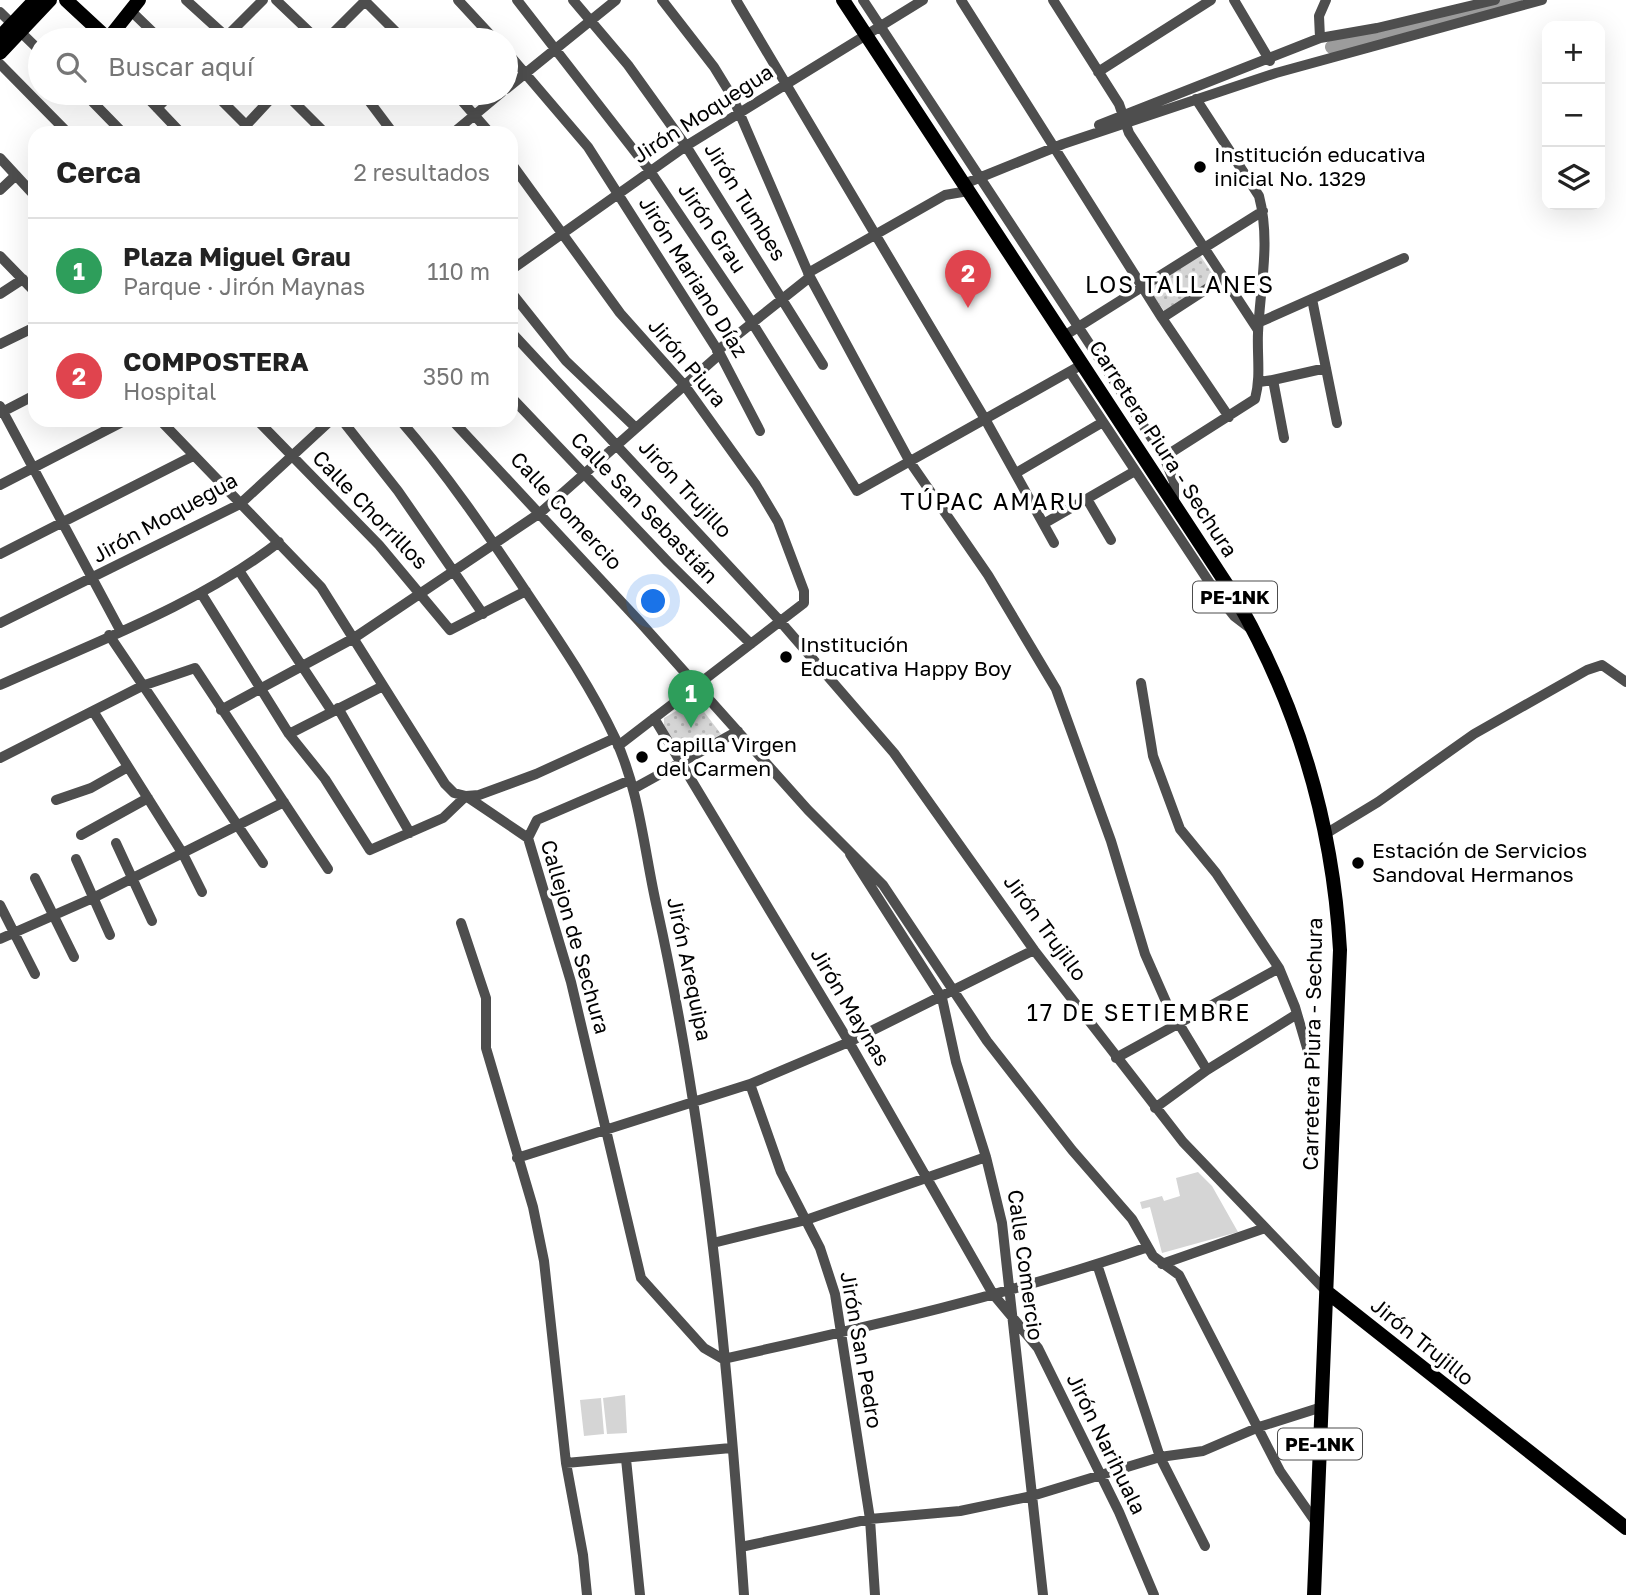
<!DOCTYPE html>
<html lang="es">
<head>
<meta charset="utf-8">
<style>
  :root { --surface:#fff; --page:#f2f2f2; --text:#222; --muted:#767676; --line:#e0e0e0; --accent:#d93025 }
  body { margin:0; font-family:"Golos Text",sans-serif; background:var(--page); color:var(--text) }
  .controls { position:absolute; right:21px; top:21px; display:grid; overflow:hidden; border-radius:14px; box-shadow:0 7px 28px #0002 }
  .controls button { width:63px; height:63px; display:grid; place-items:center; padding:0; border:0; border-bottom:2px solid var(--line); background:var(--surface); color:var(--text); font:35px sans-serif }
  .you { position:absolute; left:654px; top:602px; width:24px; height:24px; margin:-18px; border:5px solid #fff; border-radius:50%; background:#1a73e8; box-shadow:0 0 0 10px #1a73e833 }
  .badge { display:grid; place-items:center; width:46px; height:46px; border-radius:50%; background:var(--accent); color:#fff; font-size:23px; font-weight:700 }
  .pin { position:absolute; translate:-50% -58px; filter:drop-shadow(0 2px 4px #0008) }
  .pin::after { content:''; position:absolute; top:37px; width:24px; height:21px; background:inherit; clip-path:polygon(0 0,100% 0,50% 100%) }
  .list { margin:0; padding:0; list-style:none }
  h2 { display:flex; justify-content:space-between; align-items:center; height:91px; margin:0; padding:0 28px; font-size:30px }
  h2 small { font-size:23px; font-weight:400; color:var(--muted) }
  .list li { display:grid; grid-template-columns:46px 1fr auto; gap:21px; align-items:center; box-sizing:border-box; height:105px; padding:0 28px; border-top:2px solid var(--line) }
  .list b { display:block; font-size:26px; white-space:nowrap }
  .list p { margin:0; font-size:23px; white-space:nowrap; color:var(--muted) }
  .list em { font-size:23px; font-style:normal; color:var(--muted) }
  .icon { flex:none; width:38px; height:38px; fill:none; stroke:currentColor; stroke-width:2; stroke-linecap:round; stroke-linejoin:round }
  .map { position:relative; flex:none; width:1626px; height:1595px; overflow:hidden }
  .search { position:absolute; background:var(--surface); box-shadow:0 7px 28px #0002; left:28px; top:28px; width:490px; height:77px; display:flex; align-items:center; gap:18px; box-sizing:border-box; padding:0 24px; border-radius:38px; color:var(--muted); font-size:26px }
  .panel { position:absolute; background:var(--surface); box-shadow:0 7px 28px #0002; left:28px; top:126px; width:490px; height:301px; border-radius:21px }
  .map>svg:first-child { display:block }
</style>
</head>
<body>
<div class="map">
<svg width="1626" height="1595" viewBox="0 0 1626 1595">
  <defs>
    <pattern id="park-dots" width="8" height="8" patternUnits="userSpaceOnUse" patternTransform="scale(1.75)"><rect width="8" height="8" fill="#d5d5d5"/><path d="M2 2h.1M6 6h.1" fill="none" stroke="#b5b5b5" stroke-width="1.8" stroke-linecap="round"/></pattern>
  </defs>
  <rect width="100%" height="100%" fill="#fff"/>
  <path fill="url(#park-dots)" d="M1199,254L1216,279L1165,312L1147,287Z
    M695,700L721,734L683,757L664,725V718Z"/>
  <path fill="#d5d5d5" d="M1198,1172L1212,1186L1238,1232L1162,1253L1150,1207L1142,1209L1140,1202L1162,1196L1164,1201L1180,1196L1176,1178Z
    M625,1395L627,1433L607,1434L603,1398Z
    M601,1398L604,1434L584,1436L580,1400Z"/>
  <g fill="none" stroke-linecap="round" stroke-linejoin="round">
    <path stroke="#9c9c9c" stroke-width="14" d="M1332,47L1455,19L1515,0"/>
    <path stroke="#4e4e4e" stroke-width="10" d="M186,0L230,40
      M276,0L318,40
      M364,0L404,40
      M458,0L495,40
      M517,0L650,171L753,324L857,491L1083,364
      M573,0L628,65L686,146L823,365
      M662,0L714,67L733,98L810,277L910,462L988,575L1056,689L1111,841L1145,954L1167,1004L1207,1070
      M736,0L985,419L1054,543
      M863,0L1164,457L1174,482V501
      M961,0L1162,318L1229,417
      M1053,0L1119,104L1129,133L1258,330
      M1234,0L1270,61
      M131,11L161,40
      M0,12L40,51
      M1320,38L1319,16L1326,0
      M223,40L263,0
      M326,40L366,0
      M506,51L588,147L720,354L760,431
      M0,64L68,133
      M1098,72L1211,0
      M506,89L616,0
      M84,93L123,133
      M143,93L181,133
      M214,93L254,133
      M285,93L325,133
      M363,93L393,133
      M455,93L490,133
      M157,108L172,93
      M1099,125L1320,38L1377,28L1495,0
      M239,133L276,93
      M453,133L501,93
      M0,158L35,196
      M511,163L620,313L685,386L756,485L778,522L804,591V603L618,746
      M964,184L1063,144L1276,73L1542,0
      M0,190L15,176
      M0,256L35,292
      M511,270L686,146L923,0
      M808,273L945,195L968,191
      M511,292L566,361L636,428
      M0,294L23,279
      M1312,299L1337,423
      M1162,318L1222,279
      M1260,322L1404,258
      M511,332L779,620L894,753L1034,950L1183,1142L1327,1292
      M1064,336L1263,211
      M0,344L35,327
      M717,351L810,277
      M1070,372L1219,597L1234,616L1251,629
      M1273,380L1326,368
      M1259,382L1273,380L1284,438
      M511,397L668,562L751,644
      M0,406L120,630
      M0,413L35,395
      M160,420L321,587L445,784L454,793L466,796L528,838L571,982L641,1278L704,1348L723,1359C866,1327 1010,1295 1148,1247
      M257,420L379,545L450,630L526,591
      M342,420L398,491L483,614
      M400,420C447,474 487,533 527,593C558,639 591,687 615,738C640,792 644,851 657,908C707,1134 728,1365 744,1595
      M452,420L639,621L808,810L883,885L987,1041L1072,1150L1132,1219L1153,1256L1179,1275L1280,1471L1317,1524
      M1164,457L1255,399C1261,377 1257,356 1258,333C1260,287 1271,242 1259,196L1196,99
      M1016,473L1103,422
      M0,485L126,420
      M1087,499L1111,540
      M1045,523L1135,471
      M0,554L193,456
      M240,572L331,710
      M201,593L289,734L325,779L370,850L443,818L466,796L479,795L536,774L615,738
      M0,623L240,504L331,420
      M109,635L263,863
      M1141,683L1153,756L1180,829L1216,873L1279,968L1295,1007L1310,1058
      M0,685C93,643 198,605 279,542
      M338,708L410,833
      M221,710L354,638L540,513L720,354
      M93,711L183,854L202,892
      M654,718L849,1042L993,1294L1038,1348L1119,1512L1154,1595
      M289,734L383,686
      M0,758L142,686L195,668L328,869
      M633,789L738,731
      M56,800L91,788L128,767
      M1327,833L1378,802L1474,734L1587,670L1602,665L1626,682
      M81,835L148,798
      M528,838L537,820L630,780
      M116,843L152,921
      M850,854L942,998L956,1062L986,1157L1002,1223L1043,1595
      M76,859L110,935
      M35,878L74,957
      M0,905L35,974
      M461,923L486,998V1048L533,1207L544,1261L566,1463L583,1555L587,1595
      M0,939L93,898L284,802
      M1116,1058L1279,968
      M750,1084L781,1172L820,1248L835,1294L870,1519L875,1595
      M1155,1108L1207,1070L1297,1014
      M517,1158L750,1084L849,1042L1034,950
      M713,1243L806,1220L986,1157
      M1097,1264L1160,1457L1205,1546
      M1162,1264L1265,1228
      M626,1459L640,1595
      M566,1463L731,1448
      M741,1547L870,1519L960,1511L1032,1496L1160,1457L1203,1451L1259,1427L1322,1407"/>
    <path stroke="#000" stroke-width="14" d="M66,0L108,39L139,0
      M843,0L1235,597C1298,706 1333,825 1340,950L1314,1595
      M0,37L35,0
      M0,53L50,0
      M1327,1292L1626,1528"/>
  </g>
  <g fill="#000" stroke="#fff" stroke-width="2.5">
    <circle cx="1200" cy="167" r="7"/>
    <circle cx="786" cy="657" r="7"/>
    <circle cx="642" cy="757" r="7"/>
    <circle cx="1358" cy="863" r="7"/>
  </g>
  <g text-anchor="middle" stroke-width="7" stroke-linejoin="round" paint-order="stroke">
    <g fill="#fff" stroke="#4c4c4c" stroke-width="2">
      <rect x="1193" y="581.5" width="84" height="31" rx="5"/>
      <rect x="1278" y="1428.5" width="84" height="31" rx="5"/>
    </g>
    <g font-size="19" font-weight="bold" fill="#000">
      <text x="1235" y="604">PE-1NK</text>
      <text x="1320" y="1451">PE-1NK</text>
    </g>
    <g font-size="21" fill="#000" stroke="#fff">
      <text transform="translate(703 114) rotate(-33)" y="7">Jirón Moquegua</text>
      <text transform="translate(745 202) rotate(58)" y="7">Jirón Tumbes</text>
      <text transform="translate(712 228) rotate(56)" y="7">Jirón Grau</text>
      <text transform="translate(693 277) rotate(58)" y="7">Jirón Mariano Díaz</text>
      <text transform="translate(687 363) rotate(50)" y="7">Jirón Piura</text>
      <text transform="translate(1163 449) rotate(57)" y="7">Carretera Piura - Sechura</text>
      <text transform="translate(685 489) rotate(47)" y="7">Jirón Trujillo</text>
      <text transform="translate(644 508) rotate(46)" y="7">Calle San Sebastián</text>
      <text transform="translate(370 510) rotate(46)" y="7">Calle Chorrillos</text>
      <text transform="translate(566 511) rotate(47)" y="7">Calle Comercio</text>
      <text transform="translate(165 518) rotate(-29)" y="7">Jirón Moquegua</text>
      <text transform="translate(1045 928) rotate(54)" y="7">Jirón Trujillo</text>
      <text transform="translate(575 937) rotate(74)" y="7">Callejon de Sechura</text>
      <text transform="translate(689 969) rotate(78)" y="7">Jirón Arequipa</text>
      <text transform="translate(850 1007) rotate(59)" y="7">Jirón Maynas</text>
      <text transform="translate(1313 1044) rotate(-89)" y="7">Carretera Piura - Sechura</text>
      <text transform="translate(1025 1265) rotate(82)" y="7">Calle Comercio</text>
      <text transform="translate(1422 1342) rotate(39)" y="7">Jirón Trujillo</text>
      <text transform="translate(861 1350) rotate(80)" y="7">Jirón San Pedro</text>
      <text transform="translate(1106 1444) rotate(64)" y="7">Jirón Narihuala</text>
    </g>
    <g font-size="21" fill="#000" stroke="#fff" text-anchor="start">
      <text x="1214" y="162">Institución educativa<tspan x="1214" dy="24">inicial No. 1329</tspan></text>
      <text x="800" y="652">Institución<tspan x="800" dy="24">Educativa Happy Boy</tspan></text>
      <text x="656" y="752">Capilla Virgen<tspan x="656" dy="24">del Carmen</tspan></text>
      <text x="1372" y="858">Estación de Servicios<tspan x="1372" dy="24">Sandoval Hermanos</tspan></text>
    </g>
    <g font-size="23" letter-spacing="2" fill="#000" stroke="#fff">
      <text x="1180" y="293">LOS TALLANES</text>
      <text x="993" y="510">TÚPAC AMARU</text>
      <text x="1139" y="1021">17 DE SETIEMBRE</text>
    </g>
  </g>
</svg>
<div class="controls">
<button>+</button>
<button>−</button>
<button><svg class="icon" aria-label="layers" viewBox="0 0 24 24"><path d="M12 4l9 5-9 5-9-5zM3 14l9 5 9-5"/></svg></button>
</div>
<div class="you"></div>
<div class="pin badge" style="left:691px;top:728px;background:#2e9e5b">1</div>
<div class="pin badge" style="left:968px;top:308px;background:#e0444e">2</div>
<div class="search"><svg class="icon" aria-label="search" viewBox="0 0 24 24"><circle cx="10" cy="10" r="6"/><path d="M15 15l6 6"/></svg>Buscar aquí</div>
<section class="panel">
<h2>Cerca<small>2 resultados</small></h2>
<ul class="list">
<li><span class="badge" style="background:#2e9e5b">1</span><div><b>Plaza Miguel Grau</b><p>Parque · Jirón Maynas</p></div><em>110 m</em></li>
<li><span class="badge" style="background:#e0444e">2</span><div><b>COMPOSTERA</b><p>Hospital</p></div><em>350 m</em></li>
</ul>
</section>
</div>
</body>
</html>
